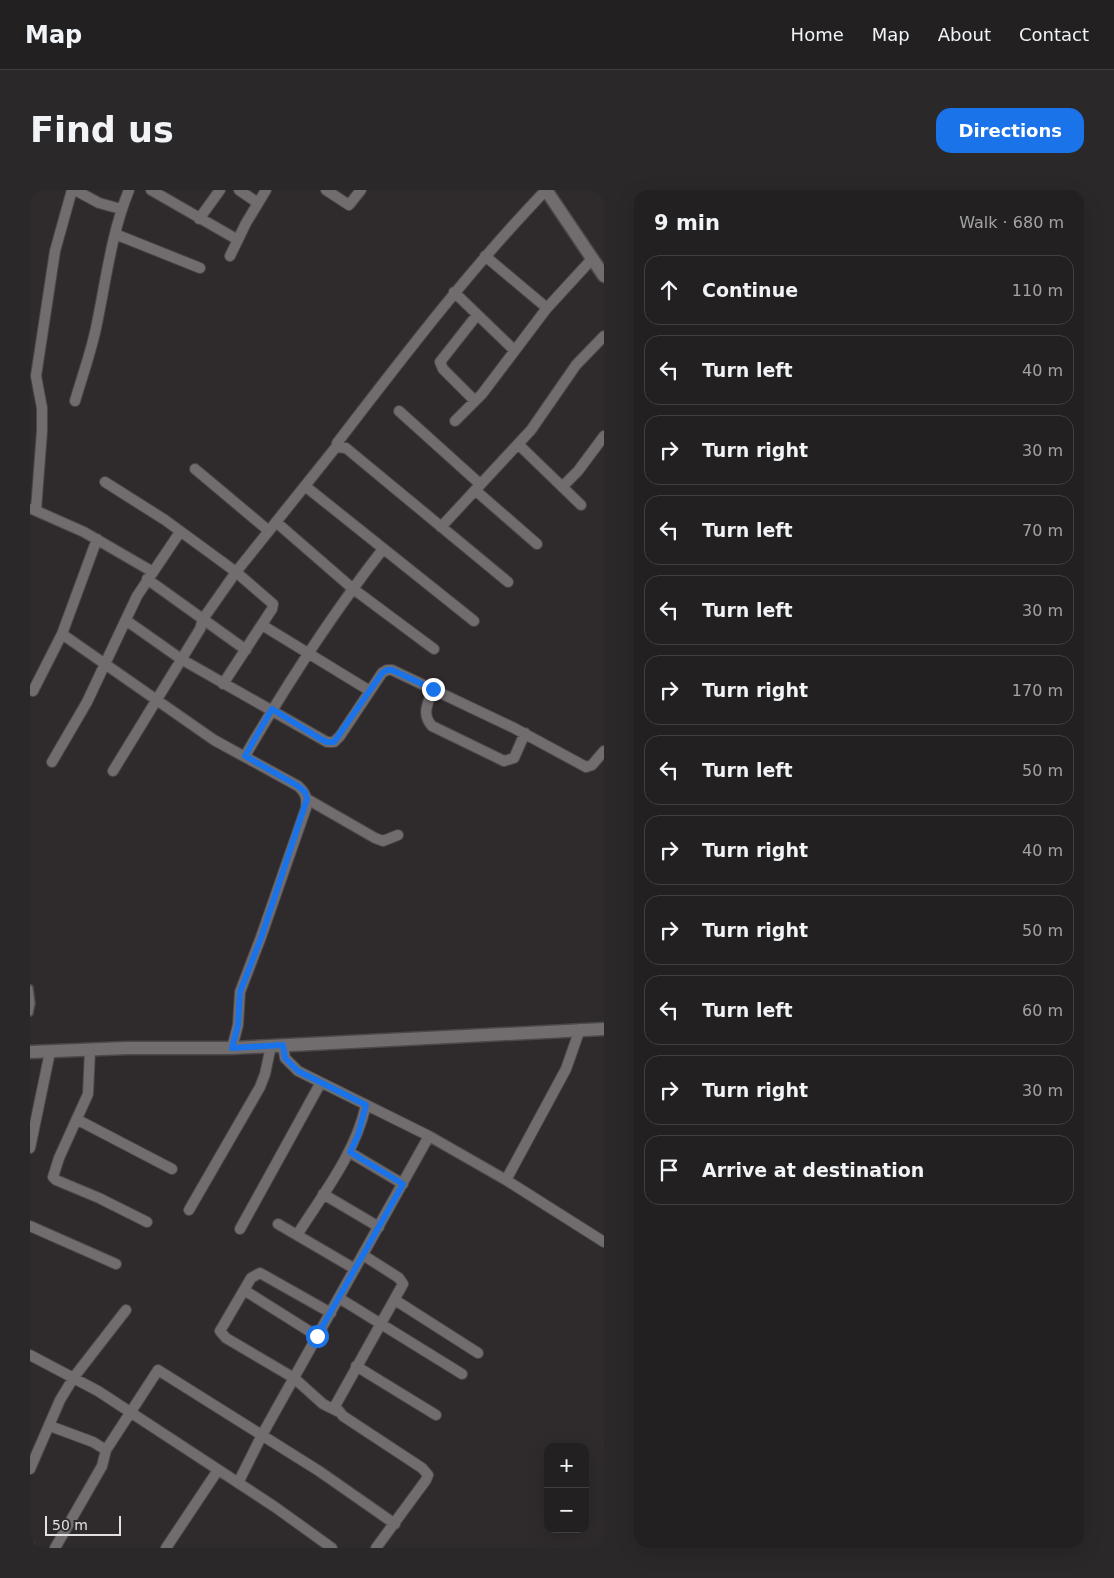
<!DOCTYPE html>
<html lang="en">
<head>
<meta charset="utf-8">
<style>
  :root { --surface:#232022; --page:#2b282a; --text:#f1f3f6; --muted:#a3a3a5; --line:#403e40; --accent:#1a73e8 }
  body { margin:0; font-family:"DejaVu Sans",sans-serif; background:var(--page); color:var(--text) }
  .controls { position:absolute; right:15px; bottom:15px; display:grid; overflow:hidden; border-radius:10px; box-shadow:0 5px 20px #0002 }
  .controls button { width:45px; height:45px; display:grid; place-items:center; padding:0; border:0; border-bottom:1px solid var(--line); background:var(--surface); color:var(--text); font:25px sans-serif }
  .scale { position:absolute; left:15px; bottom:12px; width:76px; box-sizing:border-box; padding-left:5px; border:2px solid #e2e0e1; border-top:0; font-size:14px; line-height:18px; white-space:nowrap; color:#e2e0e1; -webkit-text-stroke:4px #2f2b2d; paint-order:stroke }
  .stop { position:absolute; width:15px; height:15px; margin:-11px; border:4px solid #1a73e8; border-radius:50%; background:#fff }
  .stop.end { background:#1a73e8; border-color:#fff; box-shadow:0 1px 5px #0008 }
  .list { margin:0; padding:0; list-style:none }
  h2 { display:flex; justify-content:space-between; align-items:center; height:65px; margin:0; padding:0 20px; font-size:21px }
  h2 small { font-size:16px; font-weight:400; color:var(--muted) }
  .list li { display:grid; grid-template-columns:32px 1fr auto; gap:15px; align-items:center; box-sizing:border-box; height:70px; margin:0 10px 10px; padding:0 10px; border:1px solid var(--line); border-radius:15px }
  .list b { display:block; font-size:19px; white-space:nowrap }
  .list em { font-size:16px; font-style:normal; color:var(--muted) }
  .icon { flex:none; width:28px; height:28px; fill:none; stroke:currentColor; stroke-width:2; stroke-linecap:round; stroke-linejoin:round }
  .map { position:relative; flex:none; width:574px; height:1358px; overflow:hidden; border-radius:15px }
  header { display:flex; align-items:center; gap:30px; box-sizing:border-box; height:70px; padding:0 25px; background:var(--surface); border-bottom:1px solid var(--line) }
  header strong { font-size:24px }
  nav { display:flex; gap:28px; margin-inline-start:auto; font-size:18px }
  .intro { display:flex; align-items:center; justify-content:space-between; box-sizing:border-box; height:120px; padding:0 30px }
  h1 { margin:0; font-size:35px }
  .button { padding:12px 22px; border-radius:15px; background:var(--accent); color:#fff; font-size:18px; font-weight:700 }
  main { display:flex; gap:30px; padding:0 30px }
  aside { flex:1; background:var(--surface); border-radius:15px; box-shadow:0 5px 20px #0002 }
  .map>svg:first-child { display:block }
</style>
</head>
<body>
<header>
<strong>Map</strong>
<nav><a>Home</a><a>Map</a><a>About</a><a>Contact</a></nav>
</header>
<div class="intro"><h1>Find us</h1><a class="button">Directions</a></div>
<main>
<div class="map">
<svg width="574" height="1358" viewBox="0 0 574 1358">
  <rect width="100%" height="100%" fill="#2f2b2d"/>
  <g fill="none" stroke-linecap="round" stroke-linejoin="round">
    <g stroke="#4c484a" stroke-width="8">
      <path id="service" d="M0,798L2,813L0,823"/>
    </g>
    <g stroke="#4c484a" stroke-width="12">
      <path id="minor" d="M45,0L69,13L91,19
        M121,0L208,50
        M209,0L228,13
        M296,0L319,15L331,0
        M169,29L190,0
        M85,44L170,78
        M200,66L216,33L236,0
        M455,66L517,118
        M424,102L484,160
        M45,211C52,187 61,162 66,138C76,91 81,44 99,0
        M445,211L413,179L410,172L447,125
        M369,221L450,294
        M425,231L452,204L517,118L562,69
        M307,253C374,166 440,79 516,0
        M488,254L551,315
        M165,279L239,341
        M75,292L135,330L206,382L243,414L242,419L193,494
        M275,296L444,431
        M532,297L548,281L574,246
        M445,300L507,354
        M2,319L54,342L123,382
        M6,320L12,241V218L6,186L25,61L42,0
        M246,332L322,398L404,459
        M411,337L501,240L546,175L574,146
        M117,389L216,460
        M97,431L151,469L297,552H304L310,546L352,483L357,480H362L484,538L556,577L562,575L574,561
        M232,435L340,501
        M32,444L184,550L268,596C276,603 277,608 276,618L231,747L210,802L208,835L202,858
        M403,499C398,513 391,524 402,536L474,571L484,568L495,543
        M3,501L32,444L67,349
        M215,566C257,494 302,424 353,359
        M22,572L57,512L107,406L150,342
        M83,581L170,439L173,429L206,382L306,257L316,258L478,392
        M277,609L345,648L353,651L368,645
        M253,855L255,868L268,881L399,946L476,990L574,1052
        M60,860L58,904L29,968L23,987L26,990L69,1008L117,1032
        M48,930L142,979
        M0,958L20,862
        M319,962L373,994
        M476,990L536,879L550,839
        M293,1004L349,1037
        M159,1020L230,897L235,884L241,856
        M248,1034L325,1079
        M0,1036L86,1074
        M210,1039L290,894
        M267,1045C293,1004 325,964 336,915
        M333,1065L369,1088L373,1094L305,1216L313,1226L392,1278L398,1285L396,1290L346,1358
        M214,1100L287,1146
        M309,1108L432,1184
        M365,1110L448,1163
        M301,1123L230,1083L221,1088L190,1141L196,1148L264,1188L293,1214L307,1221
        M0,1165L68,1201L245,1317L302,1358
        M326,1176L406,1225
        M20,1236L63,1252L76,1260L72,1276L25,1358
        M76,1260L128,1180L289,1281L365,1334
        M0,1279L30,1210L44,1187L96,1120
        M208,1293L232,1245L399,946
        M0,1357L1,1358
        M136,1358L188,1280"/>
    </g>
    <g stroke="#4c484a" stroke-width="15">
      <path id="tertiary" d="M516,0L574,86
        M0,862L97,858H202L574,839"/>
    </g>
    <use href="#service" stroke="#716d6f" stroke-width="5"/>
    <use href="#minor" stroke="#716d6f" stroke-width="10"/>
    <use href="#tertiary" stroke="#716d6f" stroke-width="12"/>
  </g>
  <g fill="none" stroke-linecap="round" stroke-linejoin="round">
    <path stroke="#1a73e8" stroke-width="6" d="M287,1146L373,994L320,962L328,945L336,915L268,881L255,868L253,855L202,858L208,835L210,802L231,748L277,609L275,602L268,596L215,566L242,519L289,548L297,552H304L352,483L357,480H362L403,499"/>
  </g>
</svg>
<div class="controls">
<button>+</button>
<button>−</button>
</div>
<div class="scale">50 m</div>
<div class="stop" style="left:287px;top:1146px"></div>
<div class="stop end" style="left:403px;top:499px"></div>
</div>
<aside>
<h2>9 min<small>Walk · 680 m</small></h2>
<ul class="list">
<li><svg class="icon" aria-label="ahead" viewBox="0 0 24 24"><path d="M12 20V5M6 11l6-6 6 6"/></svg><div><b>Continue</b></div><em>110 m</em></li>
<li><svg class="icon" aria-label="left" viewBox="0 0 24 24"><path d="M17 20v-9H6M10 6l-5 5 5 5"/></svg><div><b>Turn left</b></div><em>40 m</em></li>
<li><svg class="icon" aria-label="right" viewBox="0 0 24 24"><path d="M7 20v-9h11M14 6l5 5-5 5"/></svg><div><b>Turn right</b></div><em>30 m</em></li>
<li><svg class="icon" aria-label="left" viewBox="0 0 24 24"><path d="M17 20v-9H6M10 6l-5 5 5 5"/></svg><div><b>Turn left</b></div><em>70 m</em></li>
<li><svg class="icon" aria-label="left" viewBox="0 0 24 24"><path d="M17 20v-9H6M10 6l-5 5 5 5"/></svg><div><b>Turn left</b></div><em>30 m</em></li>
<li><svg class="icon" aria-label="right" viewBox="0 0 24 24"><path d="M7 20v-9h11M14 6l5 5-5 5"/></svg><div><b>Turn right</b></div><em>170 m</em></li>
<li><svg class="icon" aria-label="left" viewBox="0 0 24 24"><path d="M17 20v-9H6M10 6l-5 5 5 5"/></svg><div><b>Turn left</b></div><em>50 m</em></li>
<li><svg class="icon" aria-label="right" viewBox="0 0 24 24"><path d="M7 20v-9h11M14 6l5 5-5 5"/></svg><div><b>Turn right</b></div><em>40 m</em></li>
<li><svg class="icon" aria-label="right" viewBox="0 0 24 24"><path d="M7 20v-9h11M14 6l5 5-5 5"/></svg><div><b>Turn right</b></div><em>50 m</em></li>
<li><svg class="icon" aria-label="left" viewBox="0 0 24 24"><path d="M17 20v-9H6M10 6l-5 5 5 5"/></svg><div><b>Turn left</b></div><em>60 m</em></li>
<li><svg class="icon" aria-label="right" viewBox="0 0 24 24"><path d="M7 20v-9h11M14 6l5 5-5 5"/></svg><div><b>Turn right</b></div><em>30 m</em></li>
<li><svg class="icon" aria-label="arrive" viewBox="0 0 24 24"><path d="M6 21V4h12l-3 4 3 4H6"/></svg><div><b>Arrive at destination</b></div></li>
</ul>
</aside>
</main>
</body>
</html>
